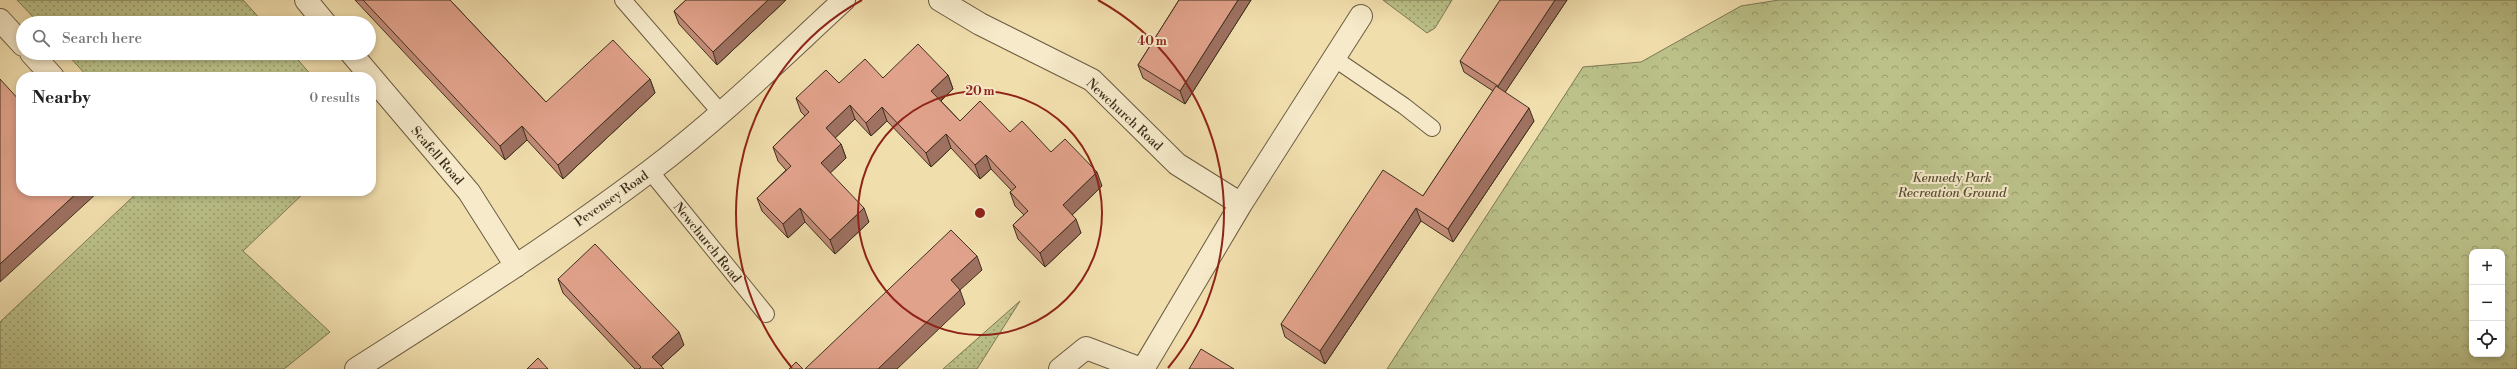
<!DOCTYPE html>
<html lang="en">
<head>
<meta charset="utf-8">
<style>
  :root { --surface:#fff; --page:#f6f6f6; --text:#222; --muted:#767676; --line:#e0e0e0 }
  body { margin:0; font-family:"Libre Bodoni",serif; background:var(--page); color:var(--text) }
  .controls { position:absolute; right:12px; bottom:12px; display:grid; overflow:hidden; border-radius:8px; box-shadow:0 2px 6px #0003 }
  .controls button { width:36px; height:36px; display:grid; place-items:center; padding:0; border:0; border-bottom:1px solid var(--line); background:var(--surface); color:var(--text); font:20px sans-serif }
  .list { margin:0; padding:0; list-style:none }
  h2 { display:flex; justify-content:space-between; align-items:center; height:52px; margin:0; padding:0 16px; font-size:17px }
  h2 small { font-size:13px; font-weight:400; color:var(--muted) }
  .icon { flex:none; width:22px; height:22px; fill:none; stroke:currentColor; stroke-width:2; stroke-linecap:round; stroke-linejoin:round }
  .map { position:relative; flex:none; width:2517px; height:369px; overflow:hidden }
  .search { position:absolute; background:var(--surface); box-shadow:0 2px 6px #0003; left:16px; top:16px; width:360px; height:44px; display:flex; align-items:center; gap:10px; box-sizing:border-box; padding:0 14px; border-radius:22px; color:var(--muted); font-size:15px }
  .panel { position:absolute; background:var(--surface); box-shadow:0 2px 6px #0003; left:16px; top:72px; width:360px; height:124px; border-radius:16px }
  .map>svg:first-child { display:block }
</style>
</head>
<body>
<div class="map">
<svg width="2517" height="369" viewBox="0 0 2517 369">
  <defs>
    <pattern id="grass-dots" width="8" height="8" patternUnits="userSpaceOnUse"><rect width="8" height="8" fill="#bbc189"/><path d="M2 2h.1M6 6h.1" fill="none" stroke="#999d6f" stroke-width="1.8" stroke-linecap="round"/></pattern>
    <pattern id="forest-crowns" width="20" height="18" patternUnits="userSpaceOnUse"><rect width="20" height="18" fill="#bbc189"/><path d="M2 6a3 3 0 1 1 6 0M12 15a3 3 0 1 1 6 0" fill="none" stroke="#999d6f"/></pattern>
  </defs>
  <rect width="100%" height="100%" fill="#f1dead"/>
  <filter id="stains"><feTurbulence type="fractalNoise" baseFrequency=".005" numOctaves="4"/><feColorMatrix values="0 0 0 0 .2 0 0 0 0 .09 0 0 0 0 .02 0 0 0 .5 -.17"/></filter>
  <radialGradient id="worn" r=".72"><stop offset=".6" stop-color="#630" stop-opacity="0"/><stop offset="1" stop-color="#630" stop-opacity=".3"/></radialGradient>
  <path fill="url(#grass-dots)" stroke="#7c7854" d="M17,0H243L264,23H39Z
    M1383,0H1452L1435,28L1427,33Z
    M66,53H292L312,76L88,77Z
    M139,191H306L243,251L330,332L284,369H0V322Z
    M1020,301L977,369H943Z"/>
  <path fill="url(#forest-crowns)" stroke="#7c7854" fill-rule="evenodd" d="M1779,0H2517V369H1387L1583,67L1641,62L1741,6ZM2472,252H2502V354H2472Z"/>
  <g fill="none" stroke-linecap="round" stroke-linejoin="round">
    <g stroke="#6b5c42" stroke-width="18">
      <path id="service" d="M623,0L721,113
        M1335,59L1404,106L1432,128
        M650,171L766,314"/>
    </g>
    <g stroke="#6b5c42" stroke-width="24">
      <path id="minor" d="M306,0L325,23
        M940,0L980,24L1092,80L1177,164L1241,204
        M0,20L23,45
        M31,53L53,77
        M351,53L469,192L516,266
        M356,369C455,306 556,242 650,171C719,119 781,58 844,0
        M1060,369L1086,348L1141,369
        M1143,369L1241,204L1361,16"/>
    </g>
    <use href="#service" stroke="#f6eaca" stroke-width="16"/>
    <use href="#minor" stroke="#f6eaca" stroke-width="22"/>
  </g>
  <path fill="#c28b78" stroke="#3e301e" d="M355,0H450L546,102L650,79L655,93L563,179L527,140L505,160Z
    M686,0H786L717,65L679,24L674,11Z
    M1179,0H1251L1185,104L1143,78L1138,65Z
    M1567,0L1505,92L1534,121L1453,242L1421,221L1325,364L1285,337L1281,324L1423,196L1493,91L1464,72L1460,61Z
    M948,75L953,89L941,101L960,121L1010,132L1051,152L1102,186L1072,215L1081,233L1045,267L1018,239L1013,225L1024,215L1015,206L1010,192L1012,191L991,169L980,179L951,148L931,167L887,121L871,136L855,119L835,138L841,144L846,158L830,173L869,222L835,254L805,222L788,238L762,211L757,198L786,170L778,161L773,147L805,116L801,112L796,98L839,83Z
    M558,279L684,345L661,366L664,369H635L563,293Z"/>
  <path fill="#9e7161" stroke="#3e301e" d="M768,0H786L717,65L713,52Z
    M1238,0H1251L1185,104L1180,91Z
    M1555,0H1567L1502,97L1498,86Z
    M948,75L953,89L936,105L931,91Z
    M650,79L655,93L563,179L558,165Z
    M850,105L855,119L831,142L826,128Z
    M882,107L887,121L871,136L866,123Z
    M1529,108L1534,121L1453,242L1448,229Z
    M522,126L527,140L505,160L500,146Z
    M946,134L951,148L931,167L926,153Z
    M841,144L846,158L826,177L821,163Z
    M986,155L991,169L980,179L975,165Z
    M1097,172L1102,186L1068,219L1063,205Z
    M79,191H96L97,193L0,282V264Z
    M800,208L805,222L788,238L783,224Z
    M864,208L869,222L835,254L830,240Z
    M1416,208L1421,221L1325,364L1320,351Z
    M1076,219L1081,233L1045,267L1040,253Z
    M977,256L982,270L960,290L965,304L897,369H878L951,280Z
    M679,332L684,345L658,369L652,357Z"/>
  <path fill="#e1a28b" stroke="#3e301e" d="M363,0H450L546,102L613,40L650,79L558,165L522,126L500,146Z
    M686,0H768L713,52L674,11Z
    M1179,0H1238L1180,91L1138,65Z
    M1500,0H1555L1498,86L1460,61Z
    M918,44L948,75L931,91L960,121L980,101L1010,132L1022,121L1051,152L1065,139L1097,172L1063,205L1076,219L1040,253L1013,225L1028,211L1010,192L1016,187L986,155L975,165L946,134L926,153L882,107L866,123L850,105L826,128L841,144L821,163L864,208L830,240L800,208L783,224L757,198L791,166L773,147L809,112L796,98L826,70L839,83L865,59L883,78Z
    M0,79L21,102V191H79L0,264Z
    M1496,86L1529,108L1448,229L1416,208L1320,351L1281,324L1383,170L1423,196Z
    M951,230L977,256L951,280L960,290L878,369H805Z
    M595,244L679,332L652,357L664,369H639L641,367L558,279Z
    M1201,349L1234,369H1189Z
    M538,358L548,369H527Z
    M796,362L803,369H789Z"/>
  <g fill="none" stroke="#8f2418" stroke-width="2">
    <circle cx="980" cy="213" r="122"/>
    <path d="M792 368A243 243 0 0 1 862 0M1098 0A243 243 0 0 1 1168 368"/>
  </g>
  <g text-anchor="middle" stroke-width="4" stroke-linejoin="round" paint-order="stroke">
    <g font-size="13" fill="#3e301e" stroke="#f6eaca">
      <text transform="translate(1125 114) rotate(43)" y="5">Newchurch Road</text>
      <text transform="translate(438 155) rotate(49)" y="5">Scafell Road</text>
      <text transform="translate(611 198) rotate(-35)" y="5">Pevensey Road</text>
      <text transform="translate(708 242) rotate(51)" y="5">Newchurch Road</text>
    </g>
    <g font-size="13" font-style="italic" fill="#574d33" stroke="#f6eaca">
      <text x="1952" y="182">Kennedy Park<tspan x="1952" dy="15">Recreation Ground</tspan></text>
    </g>
  </g>
  <circle cx="980" cy="213" r="6" fill="#8f2418" stroke="#f6eaca" stroke-width="2"/>
  <g font-size="12" text-anchor="middle" font-weight="bold" fill="#8f2418" stroke="#f6eaca" stroke-width="4" stroke-linejoin="round" paint-order="stroke">
    <text x="1152" y="45">40 m</text>
    <text x="980" y="95">20 m</text>
  </g>
  <rect width="100%" height="100%" filter="url(#stains)"/>
  <rect width="100%" height="100%" fill="url(#worn)"/>
</svg>
<div class="controls">
<button>+</button>
<button>−</button>
<button><svg class="icon" aria-label="locate" viewBox="0 0 24 24"><circle cx="12" cy="12" r="6"/><path d="M12 2v4M12 18v4M2 12h4M18 12h4"/></svg></button>
</div>
<div class="search"><svg class="icon" aria-label="search" viewBox="0 0 24 24"><circle cx="10" cy="10" r="6"/><path d="M15 15l6 6"/></svg>Search here</div>
<section class="panel">
<h2>Nearby<small>0 results</small></h2>
<ul class="list">
</ul>
</section>
</div>
</body>
</html>
